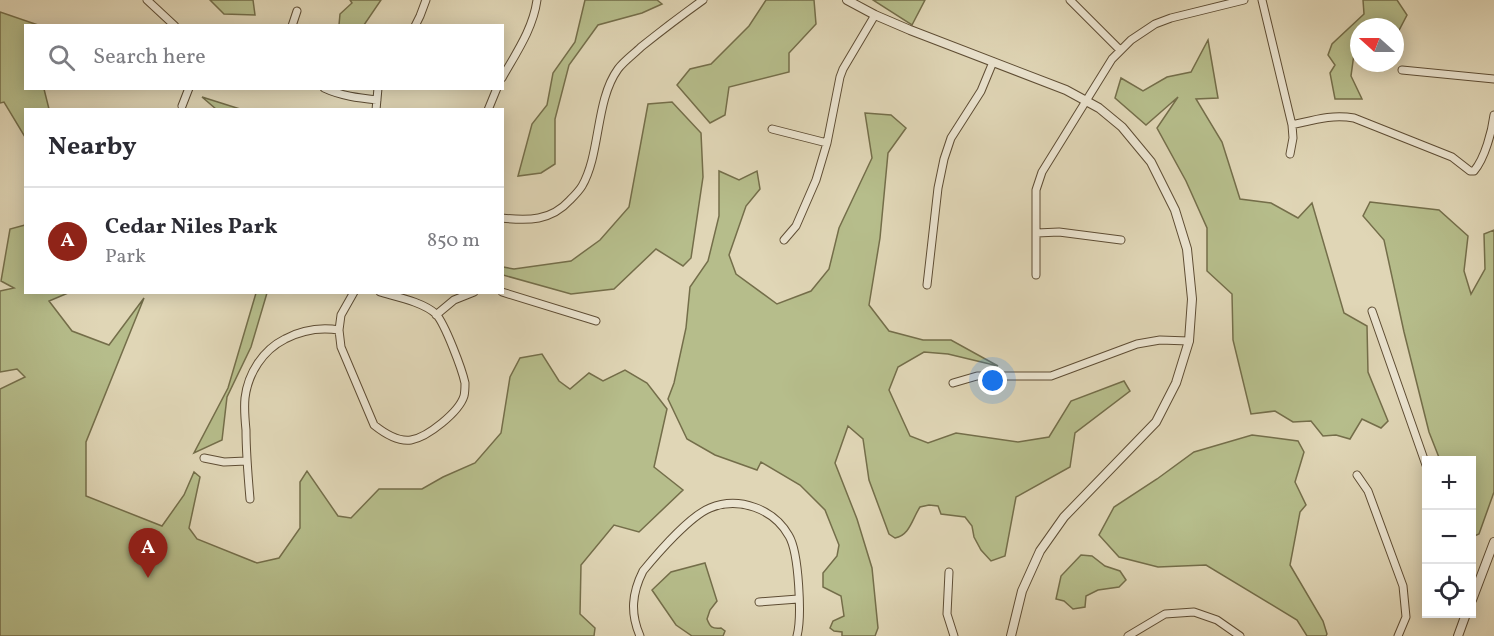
<!DOCTYPE html>
<html lang="en">
<head>
<meta charset="utf-8">
<style>
  :root { --surface:#fff; --page:#f2f2f3; --text:#2b2b33; --muted:#7c7c81; --line:#e1e1e2; --accent:#8f2418 }
  body { margin:0; font-family:Vollkorn,serif; background:var(--page); color:var(--text) }
  .controls { position:absolute; right:18px; bottom:18px; display:grid; overflow:hidden; border-radius:0px; box-shadow:0 3px 15px #0003 }
  .controls button { width:54px; height:54px; display:grid; place-items:center; padding:0; border:0; border-bottom:2px solid var(--line); background:var(--surface); color:var(--text); font:30px sans-serif }
  .compass { position:absolute; left:1350px; top:18px; width:54px; height:54px; border-radius:50%; background:var(--surface); box-shadow:0 3px 15px #0003; rotate:291deg }
  .you { position:absolute; left:993px; top:381px; width:21px; height:21px; margin:-15px; border:4px solid #fff; border-radius:50%; background:#1a73e8; box-shadow:0 0 0 9px #1a73e833 }
  .badge { display:grid; place-items:center; width:39px; height:39px; border-radius:50%; background:var(--accent); color:#fff; font-size:20px; font-weight:700 }
  .pin { position:absolute; translate:-50% -50px; filter:drop-shadow(0 2px 3px #0008) }
  .pin::after { content:''; position:absolute; top:32px; width:21px; height:18px; background:inherit; clip-path:polygon(0 0,100% 0,50% 100%) }
  .list { margin:0; padding:0; list-style:none }
  h2 { display:flex; justify-content:space-between; align-items:center; height:78px; margin:0; padding:0 24px; font-size:26px }
  h2 small { font-size:20px; font-weight:400; color:var(--muted) }
  .list li { display:grid; grid-template-columns:39px 1fr auto; gap:18px; align-items:center; box-sizing:border-box; height:108px; padding:0 24px; border-top:2px solid var(--line) }
  .list b { display:block; font-size:22px; white-space:nowrap }
  .list p { margin:0; font-size:20px; white-space:nowrap; color:var(--muted) }
  .list em { font-size:20px; font-style:normal; color:var(--muted) }
  .icon { flex:none; width:33px; height:33px; fill:none; stroke:currentColor; stroke-width:2; stroke-linecap:round; stroke-linejoin:round }
  .map { position:relative; flex:none; width:1494px; height:636px; overflow:hidden }
  .search { position:absolute; background:var(--surface); box-shadow:0 3px 15px #0003; left:24px; top:24px; width:480px; height:66px; display:flex; align-items:center; gap:15px; box-sizing:border-box; padding:0 21px; border-radius:0px; color:var(--muted); font-size:22px }
  .panel { position:absolute; background:var(--surface); box-shadow:0 3px 15px #0003; left:24px; top:108px; width:480px; height:186px; border-radius:0px }
  .map>svg:first-child { display:block }
</style>
</head>
<body>
<div class="map">
<svg width="1494" height="636" viewBox="0 0 1494 636">
  <rect width="100%" height="100%" fill="#e0d6b6"/>
  <filter id="stains"><feTurbulence type="fractalNoise" baseFrequency=".00333" numOctaves="4"/><feColorMatrix values="0 0 0 0 .2 0 0 0 0 .09 0 0 0 0 .02 0 0 0 .5 -.17"/></filter>
  <radialGradient id="worn" r=".72"><stop offset=".6" stop-color="#630" stop-opacity="0"/><stop offset="1" stop-color="#630" stop-opacity=".3"/></radialGradient>
  <path fill="#b6bd8b" stroke="#746e4a" stroke-width="1.5" d="M210,0H253L255,15L224,14Z
    M350,0H381L364,25H339L340,14L352,3Z
    M585,0H657L662,4L642,13L598,25L569,65L555,119V164L541,173L518,176L532,124L547,105L553,73L575,42Z
    M766,0H814L816,24L789,53V72L729,87L725,115L710,123L677,85L690,69L711,64L749,26Z
    M873,0H925L912,25Z
    M1363,0H1397L1407,15L1395,38V27H1379L1373,22L1372,27H1359V51L1354,54L1351,76L1362,99H1335L1330,73L1335,65L1328,55L1332,44L1364,14Z
    M0,12L38,25L26,26V88L44,89L49,109L26,110L25,137L4,102L0,103Z
    M1208,40L1218,98L1196,99L1222,142L1240,199L1271,203L1298,218L1312,203L1344,313L1367,326L1368,372L1388,421L1381,428L1362,419L1350,439L1336,435L1323,436L1311,421L1293,422L1275,411L1251,414L1233,340L1232,294L1207,271V228L1186,181L1157,128L1178,97L1146,125L1115,98L1121,78L1143,91L1167,77L1191,72Z
    M202,97L240,109H216Z
    M672,102L701,133L703,177L691,258L683,266L656,249L614,289L571,294L503,275V267L514,269L571,261L600,240L629,207L648,104Z
    M865,113L891,115L906,128L888,153L880,238L869,305L889,331L923,340H951L998,366L948,354L924,352L898,367L889,390L910,436L928,443L956,433L1018,442L1049,437L1071,401L1124,381L1130,391L1075,433L1070,467L1016,497L1005,556L991,561L981,550L974,537L972,526L965,517L941,514L938,506L929,505L920,507C912,519 910,535 895,538L889,534L869,480L863,439L848,426L835,463L857,519L872,568L878,628L875,636H842V632L834,631L830,628L833,621L844,616L841,596L823,587V573L837,556L839,545L825,510L800,485L761,462L757,470L715,455L687,439L668,399L674,383L686,328L690,287L708,261L719,216V171L739,180L757,171L760,189L746,206L729,255L736,274L777,304L811,291L829,269L839,228L872,158Z
    M1370,202L1439,210L1468,236L1464,271L1471,294L1485,269L1484,234L1494,230V492L1479,534L1472,537V460H1440L1429,432L1404,332L1384,240L1363,216Z
    M25,225L26,292L68,293L49,301L72,331L109,345L144,298L86,442V496L162,526L184,495L194,472L200,477L189,528L197,539L257,563L279,558L300,528V482L307,471L338,516L351,518L379,489H422L443,477L475,463L501,433L510,377L520,358L542,354L559,381L570,389L589,373L603,381L625,370L647,383L667,409L654,467L683,490L639,532L614,525L581,565L580,614L595,628L594,636H0V389L25,377L17,369L0,372V291L14,288L1,281L10,229Z
    M256,293H267L251,347L227,397L222,440L194,453L228,388Z
    M1252,435L1298,441L1304,452L1295,482L1306,505L1300,512L1290,565L1323,621L1327,634L1326,636H1307L1297,620L1206,565L1158,567L1119,557L1099,535L1114,507L1157,479L1194,452Z
    M1081,555L1092,556L1105,566L1120,571L1126,580L1119,587L1098,590L1086,596L1085,607L1073,609L1064,601L1056,599L1061,576Z
    M705,563L717,601L710,610L707,619C710,627 712,629 721,628L725,631L723,636H692L676,625L652,590L671,572Z"/>
  <g fill="none" stroke-linecap="round" stroke-linejoin="round">
    <g stroke="#5e4d34" stroke-width="9">
      <path id="minor" d="M147,0L175,26
        M1070,0L1120,50
        M1262,0L1292,125L1293,138L1290,154
        M292,26L297,11
        M415,26L420,16L426,0
        M1402,70L1494,79
        M502,78C516,53 533,29 537,0
        M324,88C341,96 359,98 377,100
        M182,106L189,88
        M376,110L378,88
        M488,110L497,88
        M1292,125C1314,120 1332,114 1354,118L1452,157L1470,171H1474C1485,158 1492,131 1494,115
        M772,129L827,143
        M502,218C528,221 551,221 570,200C574,196 579,191 582,186C601,153 595,101 618,69C624,61 634,54 641,47C661,31 682,15 703,0
        M1037,233L1059,232L1121,240
        M784,240L796,226L816,180L827,143L840,77L843,69L875,15
        M1036,275V190L1042,172L1112,59L1131,40L1155,24L1171,18L1244,0
        M927,285L938,188L944,159L951,138L981,91L993,62
        M502,292L596,321
        M1372,311L1426,465
        M436,315L454,300L474,292
        M339,330L341,347L374,425C384,433 398,442 411,440C428,437 459,412 464,396C465,392 465,387 465,383C462,369 445,324 436,314C423,302 397,297 380,292
        M953,383L977,376H1051L1137,344L1160,340L1189,341
        M204,458L224,462L246,461
        M1357,475L1368,491L1403,586L1406,617L1398,636
        M250,499C248,476 246,453 246,430C245,420 244,408 245,398C248,373 263,350 285,339C302,330 320,327 339,330L341,315L354,292
        M949,572L947,614L954,636
        M759,602L798,599
        M640,636C630,613 632,593 643,571C657,554 690,516 710,508C739,496 774,509 789,536C799,553 802,617 797,636
        M1128,636L1165,614L1194,612L1217,620L1240,636"/>
    </g>
    <g stroke="#5e4d34" stroke-width="10">
      <path id="tertiary" d="M847,0L875,15L910,30L1066,90L1099,108L1122,127L1151,162L1175,210L1187,249L1192,299L1189,341L1176,383L1156,422L1064,517L1040,551L1022,591L1011,636
        M1472,600L1494,542
        M1458,636L1466,614"/>
    </g>
    <use href="#minor" stroke="#ebe4d0" stroke-width="7"/>
    <use href="#tertiary" stroke="#ebe4d0" stroke-width="8"/>
  </g>
  <rect width="100%" height="100%" filter="url(#stains)"/>
  <rect width="100%" height="100%" fill="url(#worn)"/>
</svg>
<div class="controls">
<button>+</button>
<button>−</button>
<button><svg class="icon" aria-label="locate" viewBox="0 0 24 24"><circle cx="12" cy="12" r="6"/><path d="M12 2v4M12 18v4M2 12h4M18 12h4"/></svg></button>
</div>
<svg class="compass" viewBox="-18 -18 36 36"><path d="M0-13l5 13h-10z" fill="#e53935"/><path d="M0 13l5-13h-10z" fill="#7c7c81"/></svg>
<div class="you"></div>
<div class="pin badge" style="left:148px;top:578px">A</div>
<div class="search"><svg class="icon" aria-label="search" viewBox="0 0 24 24"><circle cx="10" cy="10" r="6"/><path d="M15 15l6 6"/></svg>Search here</div>
<section class="panel">
<h2>Nearby<small></small></h2>
<ul class="list">
<li><span class="badge">A</span><div><b>Cedar Niles Park</b><p>Park</p></div><em>850 m</em></li>
</ul>
</section>
</div>
</body>
</html>
